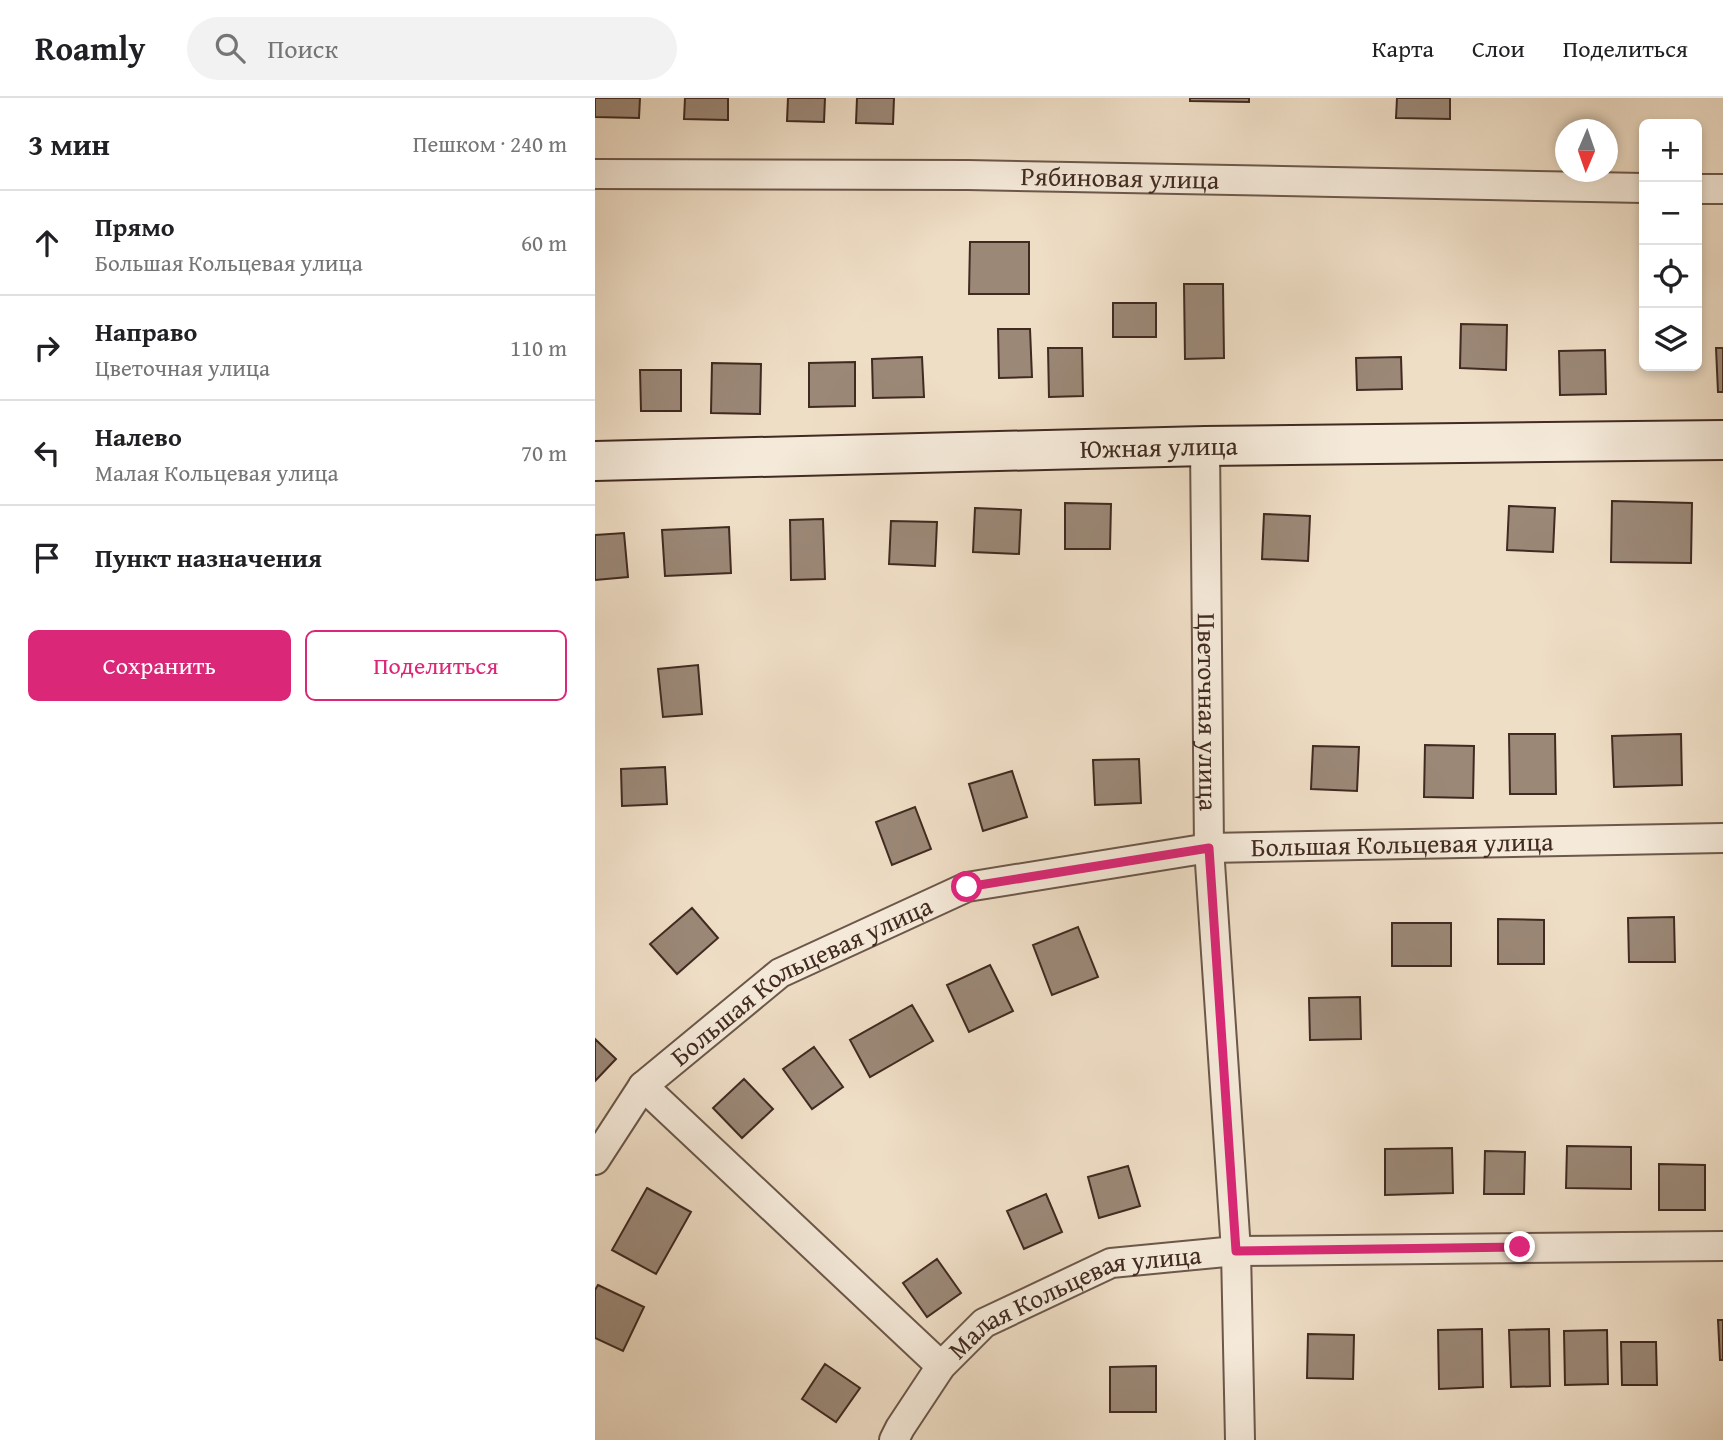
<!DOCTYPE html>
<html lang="ru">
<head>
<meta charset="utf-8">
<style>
  :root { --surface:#fff; --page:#f2f2f2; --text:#202124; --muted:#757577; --line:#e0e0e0; --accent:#db2777 }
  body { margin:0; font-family:"Gentium Book Plus",serif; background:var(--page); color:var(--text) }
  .controls { position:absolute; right:21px; top:21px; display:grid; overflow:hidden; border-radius:10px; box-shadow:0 4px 10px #0003 }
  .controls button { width:63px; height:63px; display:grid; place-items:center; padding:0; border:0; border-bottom:2px solid var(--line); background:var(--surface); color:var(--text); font:35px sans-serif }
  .compass { position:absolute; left:960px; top:21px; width:63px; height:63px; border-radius:50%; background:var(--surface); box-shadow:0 4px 10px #0003; rotate:182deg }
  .stop { position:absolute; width:21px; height:21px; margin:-16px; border:5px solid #db2777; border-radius:50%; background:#fff }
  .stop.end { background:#db2777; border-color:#fff; box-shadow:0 2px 7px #0008 }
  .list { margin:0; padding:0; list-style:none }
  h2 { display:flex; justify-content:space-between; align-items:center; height:91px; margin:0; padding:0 28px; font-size:30px }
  h2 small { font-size:23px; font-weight:400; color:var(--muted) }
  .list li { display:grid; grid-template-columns:46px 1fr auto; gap:21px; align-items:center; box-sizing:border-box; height:105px; padding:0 28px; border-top:2px solid var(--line) }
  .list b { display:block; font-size:26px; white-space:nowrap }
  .list p { margin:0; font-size:23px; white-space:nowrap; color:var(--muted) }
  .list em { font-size:23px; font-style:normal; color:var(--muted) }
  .actions { display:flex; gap:14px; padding:21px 28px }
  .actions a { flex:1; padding:16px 0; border:2px solid var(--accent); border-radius:10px; text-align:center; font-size:24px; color:var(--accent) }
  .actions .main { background:var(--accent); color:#fff }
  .icon { flex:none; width:38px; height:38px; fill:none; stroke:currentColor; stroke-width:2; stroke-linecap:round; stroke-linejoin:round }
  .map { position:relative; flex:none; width:1128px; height:1342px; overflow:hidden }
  header { display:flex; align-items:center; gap:42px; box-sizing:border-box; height:98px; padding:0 35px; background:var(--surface); border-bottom:2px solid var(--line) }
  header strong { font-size:33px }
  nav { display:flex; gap:38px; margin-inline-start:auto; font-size:24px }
  .search { width:490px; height:63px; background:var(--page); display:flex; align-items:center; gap:18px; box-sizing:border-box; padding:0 24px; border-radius:38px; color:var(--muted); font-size:26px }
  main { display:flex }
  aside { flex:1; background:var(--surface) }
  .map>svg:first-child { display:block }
</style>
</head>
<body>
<header>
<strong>Roamly</strong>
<div class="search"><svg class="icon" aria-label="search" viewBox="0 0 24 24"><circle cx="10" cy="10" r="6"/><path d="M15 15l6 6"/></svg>Поиск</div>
<nav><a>Карта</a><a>Слои</a><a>Поделиться</a></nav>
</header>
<main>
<aside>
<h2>3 мин<small>Пешком · 240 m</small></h2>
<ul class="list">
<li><svg class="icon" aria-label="ahead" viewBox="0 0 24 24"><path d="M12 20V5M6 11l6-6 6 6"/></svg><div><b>Прямо</b><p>Большая Кольцевая улица</p></div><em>60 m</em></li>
<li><svg class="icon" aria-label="right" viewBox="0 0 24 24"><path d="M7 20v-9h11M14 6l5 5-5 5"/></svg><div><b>Направо</b><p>Цветочная улица</p></div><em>110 m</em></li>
<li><svg class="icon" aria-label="left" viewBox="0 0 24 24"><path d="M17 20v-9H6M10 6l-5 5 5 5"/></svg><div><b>Налево</b><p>Малая Кольцевая улица</p></div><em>70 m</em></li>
<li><svg class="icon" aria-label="arrive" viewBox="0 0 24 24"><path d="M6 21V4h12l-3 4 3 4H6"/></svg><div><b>Пункт назначения</b></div></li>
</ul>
<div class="actions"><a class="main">Сохранить</a><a>Поделиться</a></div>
</aside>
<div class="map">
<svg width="1128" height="1342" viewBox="0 0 1128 1342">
  <rect width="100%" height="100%" fill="#efdec6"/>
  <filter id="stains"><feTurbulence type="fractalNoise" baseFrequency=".00286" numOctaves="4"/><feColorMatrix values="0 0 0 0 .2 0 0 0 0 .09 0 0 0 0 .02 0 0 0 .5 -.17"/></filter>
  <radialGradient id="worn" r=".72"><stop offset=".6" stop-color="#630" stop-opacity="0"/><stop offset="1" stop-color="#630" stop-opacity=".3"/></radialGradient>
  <path fill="#9b8877" stroke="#412a21" stroke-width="2" d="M0,0H45L44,20L0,19Z
    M90,0H133V22L89,21Z
    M193,0H230L229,24L192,23Z
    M262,0H299L298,26L261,25Z
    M595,0H654V4L595,3Z
    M802,0H855V21L801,20Z
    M375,144H434V196H374Z
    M589,186H628L629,260L590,261Z
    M518,205H561V239H518Z
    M866,226L912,227L911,272L865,270Z
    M403,231H435L437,279L404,280Z
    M453,250H487L488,298L454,299Z
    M1121,250H1128V294H1123Z
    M1010,252L1011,296L965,297L964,253Z
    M327,259L329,299L278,300L277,261Z
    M806,259L807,291L762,292L761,260Z
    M260,264V308L214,309V265Z
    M117,265L166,266L165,316L116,315Z
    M45,272H86V313H46Z
    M1017,403L1097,405L1096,465L1016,464Z
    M470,405L516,406L515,451H470Z
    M914,408L960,410L958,454L912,452Z
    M380,410L426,412L424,456L378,454Z
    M669,416L715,418L713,463L667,461Z
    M228,421L230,481L196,482L195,422Z
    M296,423L342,424L340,468L294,466Z
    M134,429L136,475L70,478L67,432Z
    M29,435L33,479L0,482V437Z
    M103,567L107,616L68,619L63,571Z
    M914,636H960L961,696H915Z
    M1086,636L1087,687L1019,689L1017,638Z
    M830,647L879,648L878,700L829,699Z
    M718,648L764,649L762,693L716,691Z
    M544,661L546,705L500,707L498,662Z
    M70,669L72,706L27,708L26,671Z
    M417,673L432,719L388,733L374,686Z
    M320,709L336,751L297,767L281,724Z
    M97,810L123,840L82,876L55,846Z
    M1079,819L1080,864H1034L1033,820Z
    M903,821L949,822V866H903Z
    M797,825H856V868H797Z
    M483,829L503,879L457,897L438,847Z
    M395,867L418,913L374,934L352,887Z
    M765,899L766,941L715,942L714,900Z
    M317,907L338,943L275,979L255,942Z
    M0,941L21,961L0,983Z
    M219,949L248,989L217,1011L188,971Z
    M149,981L178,1011L147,1040L118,1010Z
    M972,1048L1036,1049V1091L971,1090Z
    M857,1050L858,1095L790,1097V1051Z
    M890,1053L930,1054L929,1096H889Z
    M1064,1066L1110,1067V1112H1064Z
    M533,1068L545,1108L504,1120L493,1079Z
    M52,1090L96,1114L61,1176L17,1152Z
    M451,1096L467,1134L429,1151L412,1113Z
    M342,1161L366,1195L332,1219L308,1185Z
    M3,1187L49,1209L28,1253L0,1240V1192Z
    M1123,1222H1128V1262H1125Z
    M887,1231L888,1289L844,1291L843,1232Z
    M954,1231L955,1288L916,1289L914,1232Z
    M1012,1232L1013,1286L970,1287L969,1233Z
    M713,1236L759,1237L758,1281L712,1280Z
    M1026,1244H1061L1062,1287H1027Z
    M230,1266L265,1290L241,1324L207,1301Z
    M561,1268V1314H515V1269Z"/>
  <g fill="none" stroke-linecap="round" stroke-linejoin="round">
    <g stroke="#6c574a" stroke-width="32">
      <g id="street">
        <path id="s1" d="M0,76L373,77L1049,90"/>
        <path d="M1102,91H1128"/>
        <path id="s2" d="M610,348L614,750L641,1153L645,1342"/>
        <path d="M48,988L346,1268"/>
        <path id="s3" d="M0,1062L48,988L185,875L372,789L614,750L1128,740"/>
        <path id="s4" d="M299,1342L305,1330L346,1268L389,1225L516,1165L641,1153L1128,1148"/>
      </g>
    </g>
    <g stroke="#412a21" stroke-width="42">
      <g id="secondary">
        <path id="s5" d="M0,363L610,348L1128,342"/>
      </g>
    </g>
    <use href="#street" stroke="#f5eada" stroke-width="28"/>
    <use href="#secondary" stroke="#f5eada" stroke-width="38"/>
  </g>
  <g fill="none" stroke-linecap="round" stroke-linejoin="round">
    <path stroke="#db2777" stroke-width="9" d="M372,789L614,750L641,1153L925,1149"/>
  </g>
  <g text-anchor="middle" stroke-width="5" stroke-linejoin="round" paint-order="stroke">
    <g font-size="26" fill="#412a21" stroke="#f5eada">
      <text dy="9" stroke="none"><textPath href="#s1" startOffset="525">Рябиновая улица</textPath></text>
      <text dy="9" stroke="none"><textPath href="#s5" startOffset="564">Южная улица</textPath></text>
      <text dy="9" stroke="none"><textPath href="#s2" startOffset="266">Цветочная улица</textPath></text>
      <text dy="9" stroke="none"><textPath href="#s3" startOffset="910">Большая Кольцевая улица</textPath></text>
      <text dy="9" stroke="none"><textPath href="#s3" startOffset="280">Большая Кольцевая улица</textPath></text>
      <text dy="9" stroke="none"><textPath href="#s4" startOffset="242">Малая Кольцевая улица</textPath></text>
    </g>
  </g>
  <rect width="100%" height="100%" filter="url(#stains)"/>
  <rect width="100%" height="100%" fill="url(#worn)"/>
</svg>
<div class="controls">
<button>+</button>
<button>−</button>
<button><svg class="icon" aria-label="locate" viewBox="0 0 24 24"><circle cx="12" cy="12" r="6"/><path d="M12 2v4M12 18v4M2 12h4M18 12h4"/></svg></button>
<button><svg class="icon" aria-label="layers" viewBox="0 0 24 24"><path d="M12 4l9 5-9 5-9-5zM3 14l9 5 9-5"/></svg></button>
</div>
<svg class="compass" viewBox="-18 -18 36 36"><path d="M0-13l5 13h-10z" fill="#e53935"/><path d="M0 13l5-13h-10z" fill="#757577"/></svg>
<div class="stop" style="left:372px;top:789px"></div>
<div class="stop end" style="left:925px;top:1149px"></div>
</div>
</main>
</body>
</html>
